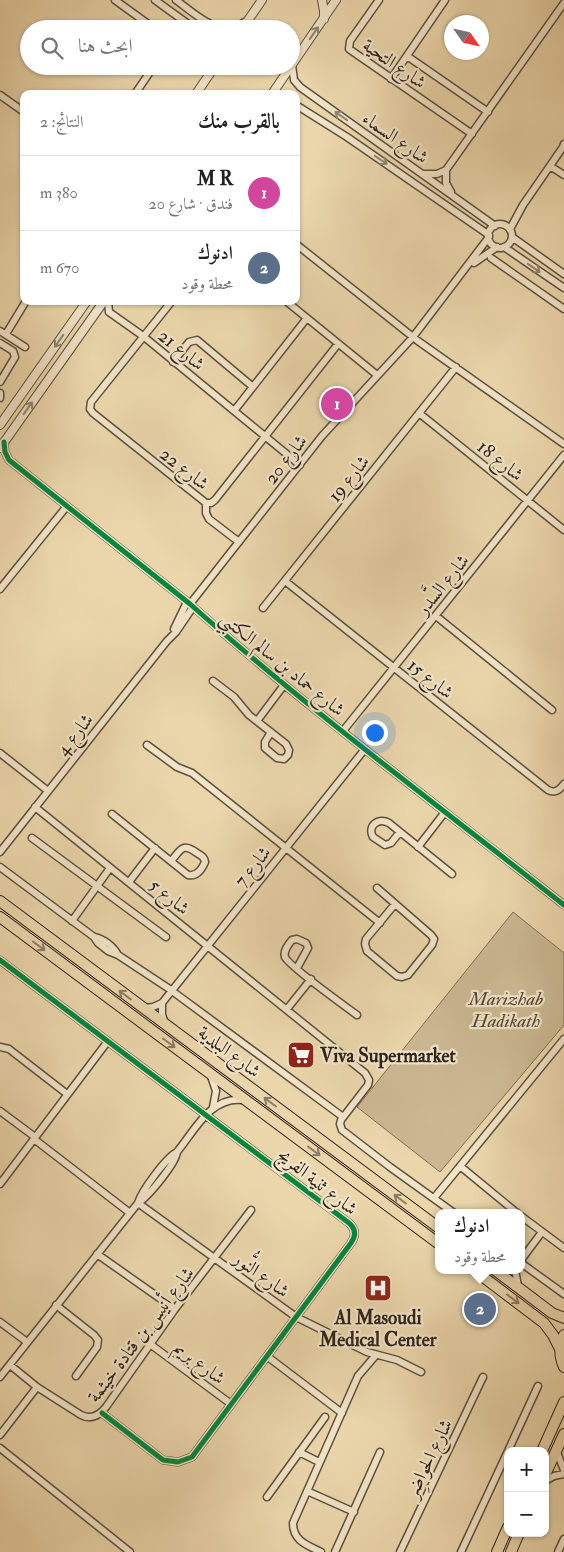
<!DOCTYPE html>
<html lang="ar">
<head>
<meta charset="utf-8">
<style>
  :root { --surface:#fff; --page:#f2f2f2; --text:#202124; --muted:#757577; --line:#e0e0e0; --accent:#8f2418 }
  body { margin:0; font-family:"IM FELL Double Pica",Amiri,serif; background:var(--page); color:var(--text); direction:rtl }
  .controls { position:absolute; right:15px; bottom:15px; display:grid; overflow:hidden; border-radius:10px; box-shadow:0 1px 4px #0004 }
  .controls button { width:45px; height:45px; display:grid; place-items:center; padding:0; border:0; border-bottom:1px solid var(--line); background:var(--surface); color:var(--text); font:25px sans-serif }
  .compass { position:absolute; left:444px; top:15px; width:45px; height:45px; border-radius:50%; background:var(--surface); box-shadow:0 1px 4px #0004; rotate:124deg }
  .you { position:absolute; left:374px; top:732px; width:18px; height:18px; margin:-12px; border:4px solid #fff; border-radius:50%; background:#1a73e8; box-shadow:0 0 0 8px #1a73e833 }
  .badge { display:grid; place-items:center; width:32px; height:32px; border-radius:50%; background:var(--accent); color:#fff; font-size:16px; font-weight:700 }
  .pin { position:absolute; translate:-50% -50%; border:2px solid #fff; box-shadow:0 1px 5px #0006 }
  .popup { position:absolute; left:435px; top:1209px; width:90px; height:65px; box-sizing:border-box; display:grid; place-content:center; border-radius:10px; background:var(--surface); filter:drop-shadow(0 1px 4px #0005); font-size:16px; white-space:nowrap; color:var(--muted) }
  .popup b { font-size:19px; color:var(--text) }
  .popup::after { content:''; position:absolute; left:50%; top:100%; margin-left:-10px; border:10px solid transparent; border-top-color:var(--surface) }
  .list { margin:0; padding:0; list-style:none }
  h2 { display:flex; justify-content:space-between; align-items:center; height:65px; margin:0; padding:0 20px; font-size:21px }
  h2 small { font-size:16px; font-weight:400; color:var(--muted) }
  .list li { display:grid; grid-template-columns:32px 1fr auto; gap:15px; align-items:center; box-sizing:border-box; height:75px; padding:0 20px; border-top:1px solid var(--line) }
  .list b { display:block; font-size:19px; white-space:nowrap }
  .list p { margin:0; font-size:16px; white-space:nowrap; color:var(--muted) }
  .list em { font-size:16px; font-style:normal; color:var(--muted) }
  .icon { flex:none; width:28px; height:28px; fill:none; stroke:currentColor; stroke-width:2; stroke-linecap:round; stroke-linejoin:round }
  .map { position:relative; flex:none; width:564px; height:1552px; overflow:hidden; direction:ltr }
  .search { position:absolute; background:var(--surface); box-shadow:0 1px 4px #0004; left:20px; top:20px; width:280px; height:55px; display:flex; align-items:center; gap:12px; box-sizing:border-box; padding:0 18px; border-radius:28px; color:var(--muted); font-size:19px }
  .panel { position:absolute; background:var(--surface); box-shadow:0 1px 4px #0004; left:20px; top:90px; width:280px; height:215px; border-radius:10px; direction:rtl }
  .map>svg:first-child { display:block }
</style>
</head>
<body>
<div class="map">
<svg width="564" height="1552" viewBox="0 0 564 1552">
  <rect width="100%" height="100%" fill="#ebd6ab"/>
  <filter id="stains"><feTurbulence type="fractalNoise" baseFrequency=".004" numOctaves="4"/><feColorMatrix values="0 0 0 0 .2 0 0 0 0 .09 0 0 0 0 .02 0 0 0 .5 -.17"/></filter>
  <radialGradient id="worn" r=".72"><stop offset=".6" stop-color="#630" stop-opacity="0"/><stop offset="1" stop-color="#630" stop-opacity=".3"/></radialGradient>
  <path fill="#cbb892" stroke="#7c6e56" d="M513,912L564,953V1025L440,1172L357,1107Z"/>
  <g fill="none" stroke-linecap="round" stroke-linejoin="round">
    <g stroke="#5c503e" stroke-width="9">
      <path id="minor" d="M115,0L155,29
        M155,0L195,29
        M176,0C190,10 210,29 228,28C235,27 241,24 247,21
        M379,0L350,41L349,49L472,134
        M407,56L488,112
        M292,65L294,80L300,87L495,226
        M391,79L445,0
        M135,94L154,66
        M0,95L24,112
        M296,105L347,137L489,235
        M550,166L564,175
        M446,170V183L451,192
        M425,174H437L446,170L564,3
        M488 236a12 12 0 1 1 24 0a12 12 0 1 1-24 0Z
        M510,229L523,205L563,147L564,144
        M512,237L564,274
        M296,244L418,341L564,444
        M504,247L564,288
        M491,258L564,309
        M474,263L497,247
        M108,301L109,312
        M172,301L91,402L90,409L93,413L206,503H211L215,500L338,344
        M286,301L377,375
        M109,312L143,336L300,465
        M0,331L25,347
        M6,334L26,301
        M0,343L13,351L15,357L0,382
        M173,362L189,342L197,340L253,387
        M0,393V398
        M234,411L307,318
        M419,413L564,530
        M4,442L5,452L9,460L190,604C309,710 439,806 564,905
        M206,503V513L209,519L239,542
        M285,581L548,790C556,794 560,789 564,784
        M0,589L67,506
        M190,604L322,436L413,337L489,237
        M263,608L456,367
        M436,616L552,710
        M174,629L187,602
        M213,681L234,697L249,715L286,744L289,750L288,755L284,759L277,758L265,748V742L271,732
        M257,721L284,685
        M343,731L564,455
        M147,745L177,767L192,773L380,923
        M0,753L48,791
        M35,807L365,1073L369,1080L368,1085L341,1120L340,1124L342,1130L390,1167L454,1213
        M112,814L188,875C197,877 202,869 205,862C204,857 202,856 197,853C182,842 181,850 171,861
        M400,832L391,843L385,845L373,837C367,826 378,817 389,823L452,874
        M32,838L166,937
        M418,847L445,812
        M0,852L167,641L176,632L193,607
        M0,867L94,937L98,943L108,951L118,955L168,988L343,1117
        M129,882L155,848
        M377,888L431,935L434,939L432,945L408,975L402,977L397,976L367,951L365,944L366,939L395,904
        M72,921L110,868
        M94,937C104,939 113,946 118,955
        M0,960L349,1223C356,1229 356,1236 351,1243L192,1457L178,1462L163,1460L102,1413
        M297,968L308,948L306,943L297,939L292,940C288,945 283,951 285,957C288,965 346,1007 357,1015
        M162,1003V1015L165,1023
        M145,1008L153,1007L162,1003L365,749
        M287,1009L311,979
        M0,1047L9,1049L67,1094
        M211,1076L216,1091L213,1107
        M0,1111L35,1137
        M34,1139L130,1213
        M460,1166L517,1213
        M0,1184L108,1041
        M434,1198L564,1039
        M138,1203L296,1317L367,1352L397,1360L421,1372
        M138,1203C148,1197 176,1163 177,1152
        M521,1216L564,1248
        M97,1254L175,1309
        M521,1260L542,1232
        M521,1263L564,1294
        M515,1270L518,1286
        M56,1305L94,1335L98,1340L97,1347L76,1376
        M0,1322L27,1342
        M150,1344L231,1404
        M268,1357L342,1413
        M10,1365L37,1387L81,1415C91,1420 99,1416 106,1407L175,1309L251,1210
        M0,1377L138,1203C142,1190 166,1158 177,1152C195,1130 211,1096 243,1100
        M0,1435L37,1387
        M0,1448L130,1552
        M556,1450L564,1470
        M508,1451L538,1386
        M299,1452L319,1462
        M545,1481L554,1476L564,1474
        M307,1491L354,1512
        M267,1497L325,1417
        M321,1552C307,1545 293,1541 293,1523L358,1376L376,1355
        M335,1552L380,1452
        M400,1552L483,1377
        M461,1552L508,1451
        M558,1552L564,1539"/>
    </g>
    <g stroke="#5c503e" stroke-width="10">
      <path id="tertiary" d="M322,0L324,11V19
        M242,29L262,0
        M291,66L336,0
        M196,94L215,66
        M272,94L291,66
        M0,425L87,301
        M0,448L104,301"/>
    </g>
    <g stroke="#2d231a" stroke-width="12">
      <path id="primary" d="M0,901L439,1228
        M0,917L439,1244
        M474,1270L544,1323L553,1335L560,1349
        M495,1270L552,1313L564,1318
        M564,1335C559,1346 559,1356 564,1367
        M542,1451L564,1402
        M545,1475L564,1434
        M497,1552L508,1527
        M511,1552L519,1533"/>
    </g>
    <use href="#minor" stroke="#f2e4c8" stroke-width="6"/>
    <use href="#tertiary" stroke="#f2e4c8" stroke-width="8"/>
    <use href="#primary" stroke="#ebd6ab" stroke-width="10"/>
    <g stroke="#f2e4c8" stroke-width="8">
      <path id="cycleway" d="M4,442L5,452L9,460L190,604C309,710 439,806 564,905
        M0,960L349,1223C356,1229 356,1236 351,1243L192,1457L178,1462L163,1460L102,1413"/>
    </g>
    <use href="#cycleway" stroke="#00873e" stroke-width="5"/>
  </g>
  <defs><path id="oneway-shaft" d="M-6 0H5M1.5-3L5.5 0L1.5 3" fill="none" stroke-width="1.6" stroke-linecap="round" stroke-linejoin="round" transform="scale(1.25)"/></defs>
  <g stroke="#908471">
    <use href="#oneway-shaft" transform="translate(314 33) rotate(-55)"/>
    <use href="#oneway-shaft" transform="translate(341 116) rotate(-145)"/>
    <use href="#oneway-shaft" transform="translate(381 160) rotate(34)"/>
    <use href="#oneway-shaft" transform="translate(534 268) rotate(35)"/>
    <use href="#oneway-shaft" transform="translate(59 341) rotate(125)"/>
    <use href="#oneway-shaft" transform="translate(28 408) rotate(-55)"/>
  </g>
  <g stroke="#8c7c62">
    <use href="#oneway-shaft" transform="translate(39 946) rotate(37)"/>
    <use href="#oneway-shaft" transform="translate(125 995) rotate(-143)"/>
    <use href="#oneway-shaft" transform="translate(169 1043) rotate(37)"/>
    <use href="#oneway-shaft" transform="translate(270 1102) rotate(-143)"/>
    <use href="#oneway-shaft" transform="translate(314 1151) rotate(37)"/>
    <use href="#oneway-shaft" transform="translate(400 1199) rotate(-143)"/>
    <use href="#oneway-shaft" transform="translate(513 1299) rotate(37)"/>
  </g>
  <defs>
    <g id="supermarket-square" transform="scale(1.4375)"><rect x="-9" y="-9" width="18" height="18" rx="4" fill="#8f2418" stroke="#f2e4c8"/><path d="M-6-5.5h2.5l.6 2H6L4.5 2H-2.5L-4.4-4H-6ZM-1.5 3.2a1.3 1.3 0 1 0 .1 0ZM3 3.2a1.3 1.3 0 1 0 .1 0Z" fill="#fff"/></g>
    <g id="hospital-square" transform="scale(1.4375)"><rect x="-9" y="-9" width="18" height="18" rx="4" fill="#8f2418" stroke="#f2e4c8"/><path d="M-5-5h3v3.5h4V-5h3V5h-3V1.5h-4V5h-3Z" fill="#fff"/></g>
  </defs>
  <g fill-rule="evenodd">
    <use href="#supermarket-square" x="301" y="1055"/>
    <use href="#hospital-square" x="378" y="1288"/>
  </g>
  <g text-anchor="middle" stroke-width="4.5" stroke-linejoin="round" paint-order="stroke">
    <g font-size="19" fill="#2d231a" stroke="#f2e4c8">
      <text transform="translate(395 63) rotate(35)" y="7">شارع التحية</text>
      <text transform="translate(396 137) rotate(35)" y="7">شارع السماء</text>
      <text transform="translate(182 349) rotate(39)" y="7">شارع 21</text>
      <text transform="translate(285 459) rotate(-52)" y="7">شارع 20</text>
      <text transform="translate(501 460) rotate(39)" y="7">شارع 18</text>
      <text transform="translate(185 468) rotate(38)" y="7">شارع 22</text>
      <text transform="translate(348 478) rotate(-51)" y="7">شارع 19</text>
      <text transform="translate(442 584) rotate(-51)" y="7">شارع السَّدر</text>
      <text transform="translate(283 663) rotate(39)" y="7">شارع حماد بن سالم الكتبي</text>
      <text transform="translate(431 678) rotate(38)" y="7">شارع 15</text>
      <text transform="translate(74 734) rotate(-52)" y="7">شارع 4</text>
      <text transform="translate(252 866) rotate(-51)" y="7">شارع 7</text>
      <text transform="translate(170 896) rotate(39)" y="7">شارع 5</text>
      <text transform="translate(230 1051) rotate(37)" y="7">شارع البلدية</text>
      <text transform="translate(318 1181) rotate(38)" y="7">شارع ثنية الفريج</text>
      <text transform="translate(262 1274) rotate(36)" y="7">شارع النُّور</text>
      <text transform="translate(140 1334) rotate(-53)" y="7">شارع أنيس بن قتادة خيثمة</text>
      <text transform="translate(200 1362) rotate(37)" y="7">شارع بريم</text>
      <text transform="translate(428 1458) rotate(-64)" y="7">شارع الحواضِر</text>
    </g>
    <g font-size="19" font-style="italic" fill="#544838" stroke="#f2e4c8">
      <text x="506" y="1005">Marizhab<tspan x="506" dy="22">Hadikath</tspan></text>
    </g>
    <g font-size="19" font-weight="bold" fill="#2d231a" stroke="#f2e4c8" text-anchor="start">
      <text x="320" y="1062">Viva Supermarket</text>
      <text x="378" y="1324" text-anchor="middle">Al Masoudi<tspan x="378" dy="22">Medical Center</tspan></text>
    </g>
  </g>
  <rect width="100%" height="100%" filter="url(#stains)"/>
  <rect width="100%" height="100%" fill="url(#worn)"/>
</svg>
<div class="controls">
<button>+</button>
<button>−</button>
</div>
<svg class="compass" viewBox="-18 -18 36 36"><path d="M0-13l5 13h-10z" fill="#e53935"/><path d="M0 13l5-13h-10z" fill="#757577"/></svg>
<div class="you"></div>
<div class="pin badge" style="left:337px;top:404px;background:#d1479c">1</div>
<div class="pin badge" style="left:480px;top:1309px;background:#5c6f8a">2</div>
<div class="popup"><b>ادنوك</b>محطة وقود</div>
<div class="search"><svg class="icon" aria-label="search" viewBox="0 0 24 24"><circle cx="10" cy="10" r="6"/><path d="M15 15l6 6"/></svg>ابحث هنا</div>
<section class="panel">
<h2>بالقرب منك<small>النتائج: 2</small></h2>
<ul class="list">
<li><span class="badge" style="background:#d1479c">1</span><div><b>M R</b><p>فندق · شارع 20</p></div><em>380 m</em></li>
<li><span class="badge" style="background:#5c6f8a">2</span><div><b>ادنوك</b><p>محطة وقود</p></div><em>670 m</em></li>
</ul>
</section>
</div>
</body>
</html>
